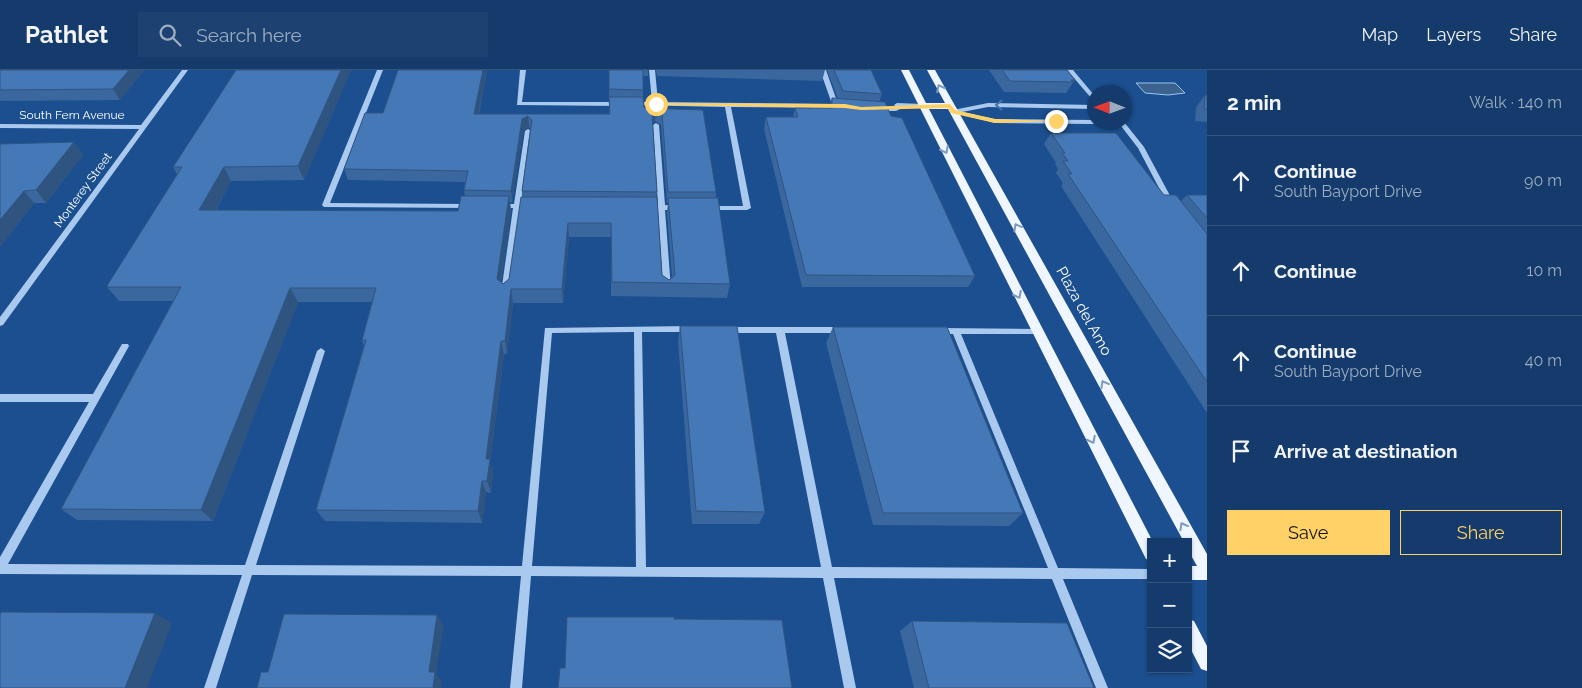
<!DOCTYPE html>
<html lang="en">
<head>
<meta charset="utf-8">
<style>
  :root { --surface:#143b6b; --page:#1d4271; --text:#f1f3f6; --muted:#9dadc1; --line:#33557e; --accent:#ffd166 }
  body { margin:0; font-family:Raleway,sans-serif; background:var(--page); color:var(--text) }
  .controls { position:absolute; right:15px; bottom:15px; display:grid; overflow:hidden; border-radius:0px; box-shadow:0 1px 4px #0004 }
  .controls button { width:45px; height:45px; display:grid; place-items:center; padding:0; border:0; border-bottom:1px solid var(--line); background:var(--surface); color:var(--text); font:25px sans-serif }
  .compass { position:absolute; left:1087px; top:15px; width:45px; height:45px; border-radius:50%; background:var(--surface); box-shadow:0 1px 4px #0004; rotate:271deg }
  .stop { position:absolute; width:15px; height:15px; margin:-11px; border:4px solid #ffd166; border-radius:50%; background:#fff }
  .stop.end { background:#ffd166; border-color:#fff; box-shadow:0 1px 5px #0008 }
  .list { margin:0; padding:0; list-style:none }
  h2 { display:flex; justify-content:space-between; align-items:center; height:65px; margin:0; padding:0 20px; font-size:21px }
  h2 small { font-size:16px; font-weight:400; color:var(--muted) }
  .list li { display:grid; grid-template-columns:32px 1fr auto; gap:15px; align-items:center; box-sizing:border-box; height:90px; padding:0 20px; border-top:1px solid var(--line) }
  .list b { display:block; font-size:19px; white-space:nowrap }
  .list p { margin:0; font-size:16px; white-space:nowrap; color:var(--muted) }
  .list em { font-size:16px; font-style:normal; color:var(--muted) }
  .actions { display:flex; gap:10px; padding:15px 20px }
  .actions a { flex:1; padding:11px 0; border:1px solid var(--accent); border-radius:0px; text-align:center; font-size:18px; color:var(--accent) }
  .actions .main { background:var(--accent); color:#111 }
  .icon { flex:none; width:28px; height:28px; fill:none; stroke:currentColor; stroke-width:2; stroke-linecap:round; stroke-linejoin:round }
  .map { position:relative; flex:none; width:1207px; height:618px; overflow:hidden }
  header { display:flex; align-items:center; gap:30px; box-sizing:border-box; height:70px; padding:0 25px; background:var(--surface); border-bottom:1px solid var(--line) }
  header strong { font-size:24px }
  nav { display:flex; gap:28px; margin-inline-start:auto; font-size:18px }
  .search { width:350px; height:45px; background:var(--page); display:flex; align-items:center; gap:12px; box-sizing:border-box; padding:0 18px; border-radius:0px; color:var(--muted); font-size:19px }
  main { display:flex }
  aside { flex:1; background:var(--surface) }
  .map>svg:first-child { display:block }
</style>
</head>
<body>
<header>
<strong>Pathlet</strong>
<div class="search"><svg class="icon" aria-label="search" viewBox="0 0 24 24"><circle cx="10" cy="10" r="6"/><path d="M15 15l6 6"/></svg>Search here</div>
<nav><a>Map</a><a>Layers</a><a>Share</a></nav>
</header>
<main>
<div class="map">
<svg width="1207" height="618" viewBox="0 0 1207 618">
  <rect width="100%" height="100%" fill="#1b4f8f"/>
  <path fill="#3c6290" stroke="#9cc4f0" d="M1136,13H1175L1185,23L1168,25L1145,23Z"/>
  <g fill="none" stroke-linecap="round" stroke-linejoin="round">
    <path fill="#a9c9ee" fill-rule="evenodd" d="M182,0H188L3,255L0,256V247L139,59L0,58V54L141,55Z
      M377,0H383L330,133L469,134H471V138L324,137L322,135Z
      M520,0H526L522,32H620L623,34L620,36L517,35Z
      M649,0H655L658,32L832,34L820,0H826L838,34L845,36L842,38L731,37L751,138L747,140H708V136H743L725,37L631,35V33L633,32H652Z
      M1067,0H1073L1094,25V30L1092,29Z
      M897,33L923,34L926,36L923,38L904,37L896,41H877L874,39L877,37H896L894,35Z
      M988,33L1094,35V39L988,37L962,42L995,49L1094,50V52H1097L1094,54L995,53L950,42L953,40Z
      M1118,52H1124L1144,77L1175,135L1173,137H1169L1138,78Z
      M656,53L659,55L665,135L679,136L683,138L679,140H665L671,219L667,222L663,219L658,140L647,139L643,137L647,135H658L653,55Z
      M528,59L531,61L521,134H532L536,136L532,138H521L509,223L505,226L501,223L513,138H500L496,136L500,134H514L525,61Z
      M690,256L694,259L690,262H642L646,497H821L776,263H726L722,260L726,257H843L847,260L843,263H785L832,497L1048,498L953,264H938L934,261L938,258L1039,259L1040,261L1036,264H961L1058,498L1151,499V509H1063L1108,618H1096L1052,509L834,508L856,618H844L823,508L531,506L522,618H510L521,506L252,505L216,618H204L242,505L0,504V487L89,332H0V324H93L122,274H128L129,276L8,494L245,495L317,281L321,278L325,281L256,495L522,496L545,258ZM634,262L636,497L532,496L552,263Z"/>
    <path fill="#f0f6ff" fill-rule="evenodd" d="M901,0H909L926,33H945L927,0H935L1207,484V510H1188V496H1197L1188,480V472H1184L948,39H929L1153,472H1151V491L1146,489Z
      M1188,549L1194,551L1207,576V601L1201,599L1188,574Z"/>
  </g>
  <path fill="#3a679d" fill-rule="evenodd" d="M0,0H144L120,30L0,31Z
    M351,0L304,110L231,111L216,140L458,141L465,126L464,120L465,112L348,110L344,99L383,43L398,0H487L479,44H609V0H648V6H643V27L644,38L703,40L716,122V128L730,214L727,228L611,226V167H569L563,233H513L507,284H504L490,392L493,401L491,423L486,422L482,453L325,451L316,440L364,276L362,270L372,232H298L213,451L77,450L61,439L173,231H119L107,217L177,104L173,97ZM655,51L661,55L667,133H668L667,142L672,207L669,210L662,205L656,127L657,122L652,54ZM529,57L530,59L522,121V127L509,209L503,214L501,212L511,141L510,132H512L523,61Z
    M656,0H825L822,11L657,6Z
    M827,0H871L882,24L879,32L891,46L975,206L968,217H802L764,59L766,47H793L795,38H829L832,28L838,29Z
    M989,0H1067L1075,10L1066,23L1004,22Z
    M1205,25H1207V52L1195,51L1196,37Z
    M1051,63L1164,125L1181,131L1187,125H1207V343L1061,116L1063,113L1056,103L1058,99L1055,94L1056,93L1044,74Z
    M74,72L83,85L46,133H34L0,177V74Z
    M680,256L765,442L759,454H692L678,271Z
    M833,257L1023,443L1009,456L873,455L826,273Z
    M912,551L1094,618H914L900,561Z"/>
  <path fill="#305480" d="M129,0H144L120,30L113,19Z
    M341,0H351L304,110L298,96Z
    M483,0H487L476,56L474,44Z
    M656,40L655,51L651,55L652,44Z
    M528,46L529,57L523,61L512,132L511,121L522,49Z
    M74,72L83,85L46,133L36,120Z
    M224,97L231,111L208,154L199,140Z
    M24,121L34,133L0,177V150Z
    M509,126L511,141L499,223L497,209Z
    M568,153L569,167L563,233L562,219Z
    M290,218L298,232L213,451L201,440Z
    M511,219L513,233L507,284L505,271Z
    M501,271L504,284L490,392L493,401L491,423L487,411L486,389Z
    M482,411L486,422L482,453L478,441Z
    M155,543L172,553L147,618H125Z
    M437,545L444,555L436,604L442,611L441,618H433L429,602Z"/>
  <path fill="#4478b7" stroke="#305480" d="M0,0H129L113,19L0,20Z
    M236,0H341L298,96L224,97L199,140L458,141L461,126H509L497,209L503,214L509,209L521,127H657L662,205L669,210L675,205L668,128H718L730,214L612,212L611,153H568L562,219H511L505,271H501L486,389H490L487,411H482L478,441L316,440L366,270H362L376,218H290L201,440L61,439L181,217H107L108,214L182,97H173Z
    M398,0H483L474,44H610L609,27H643L644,38L703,40L716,122H668L662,43L656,40L652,44L657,122L522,121L532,50L528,46L522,49L511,121L464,120L468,101L344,99L365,43H383Z
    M609,0H643V20L609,19Z
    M834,0H871L882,24L843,21Z
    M1002,0H1067L1075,10H1071L1073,12L1010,11Z
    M1205,25H1207V39H1204Z
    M832,28L885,32L891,46L902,48L975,206L806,205L766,47H798L795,38H832Z
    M1051,63H1116L1164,125H1176L1207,164V312L1068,104H1072L1063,91H1068L1062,83H1065Z
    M74,72L36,120L24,121L0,150V74Z
    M1187,125H1207V148Z
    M680,256H737L765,442L696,441Z
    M833,257H947L1023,443H883Z
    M1,542L155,543L125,618H0V545Z
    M284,544L437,545L429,602H435L433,618H257L261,602H268Z
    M567,547H674V549L782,550L792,618H558L560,598H565Z
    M912,551L1067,553L1094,618H929Z"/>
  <defs><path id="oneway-chevron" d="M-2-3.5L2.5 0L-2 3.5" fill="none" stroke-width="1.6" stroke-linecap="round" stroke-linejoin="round" transform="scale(1.25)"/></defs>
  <g stroke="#7b9ac1">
    <use href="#oneway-chevron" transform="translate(940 18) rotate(-117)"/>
    <use href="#oneway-chevron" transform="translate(945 80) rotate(63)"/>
    <use href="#oneway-chevron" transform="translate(1017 157) rotate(-119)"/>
    <use href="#oneway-chevron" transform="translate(1018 225) rotate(63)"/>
    <use href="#oneway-chevron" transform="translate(1104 314) rotate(-119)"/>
    <use href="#oneway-chevron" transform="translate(1092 370) rotate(63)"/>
    <use href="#oneway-chevron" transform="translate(1183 456) rotate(-119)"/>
  </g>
  <use stroke="#4674ac" href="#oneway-chevron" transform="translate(999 35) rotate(-179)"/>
  <path fill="#ffd166" d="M656,33L845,34L861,37L950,34L955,40L995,49L1059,51L995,53L951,43L948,38L861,40L845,38L654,35Z"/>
  <g text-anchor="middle" stroke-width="4" stroke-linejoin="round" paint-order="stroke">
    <g font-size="12" fill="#fff" stroke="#1b4f8f">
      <text x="72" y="49">South Fern Avenue</text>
      <text transform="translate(83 120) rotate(-54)" y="4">Monterey Street</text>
    </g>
    <g font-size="15" fill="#fff" stroke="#1b4f8f">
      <text transform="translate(1084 241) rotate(61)" y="5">Plaza del Amo</text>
    </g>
  </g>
</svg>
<div class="controls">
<button>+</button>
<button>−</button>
<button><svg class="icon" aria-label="layers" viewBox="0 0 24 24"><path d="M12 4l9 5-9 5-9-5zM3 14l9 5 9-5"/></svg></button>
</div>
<svg class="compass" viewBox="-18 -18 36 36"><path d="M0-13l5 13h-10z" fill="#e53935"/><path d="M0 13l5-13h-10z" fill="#9dadc1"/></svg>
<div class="stop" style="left:656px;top:34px"></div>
<div class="stop end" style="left:1056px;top:51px"></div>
</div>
<aside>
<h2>2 min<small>Walk · 140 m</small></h2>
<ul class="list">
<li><svg class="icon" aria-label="ahead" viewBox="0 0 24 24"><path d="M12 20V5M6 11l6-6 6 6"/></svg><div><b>Continue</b><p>South Bayport Drive</p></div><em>90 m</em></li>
<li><svg class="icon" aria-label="ahead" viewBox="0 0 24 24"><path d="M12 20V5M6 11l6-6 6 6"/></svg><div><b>Continue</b></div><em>10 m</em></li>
<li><svg class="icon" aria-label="ahead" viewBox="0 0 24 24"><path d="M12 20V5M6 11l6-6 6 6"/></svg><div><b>Continue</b><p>South Bayport Drive</p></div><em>40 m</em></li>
<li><svg class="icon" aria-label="arrive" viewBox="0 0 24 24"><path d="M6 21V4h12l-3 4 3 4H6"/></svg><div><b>Arrive at destination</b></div></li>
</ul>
<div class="actions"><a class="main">Save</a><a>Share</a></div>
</aside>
</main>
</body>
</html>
